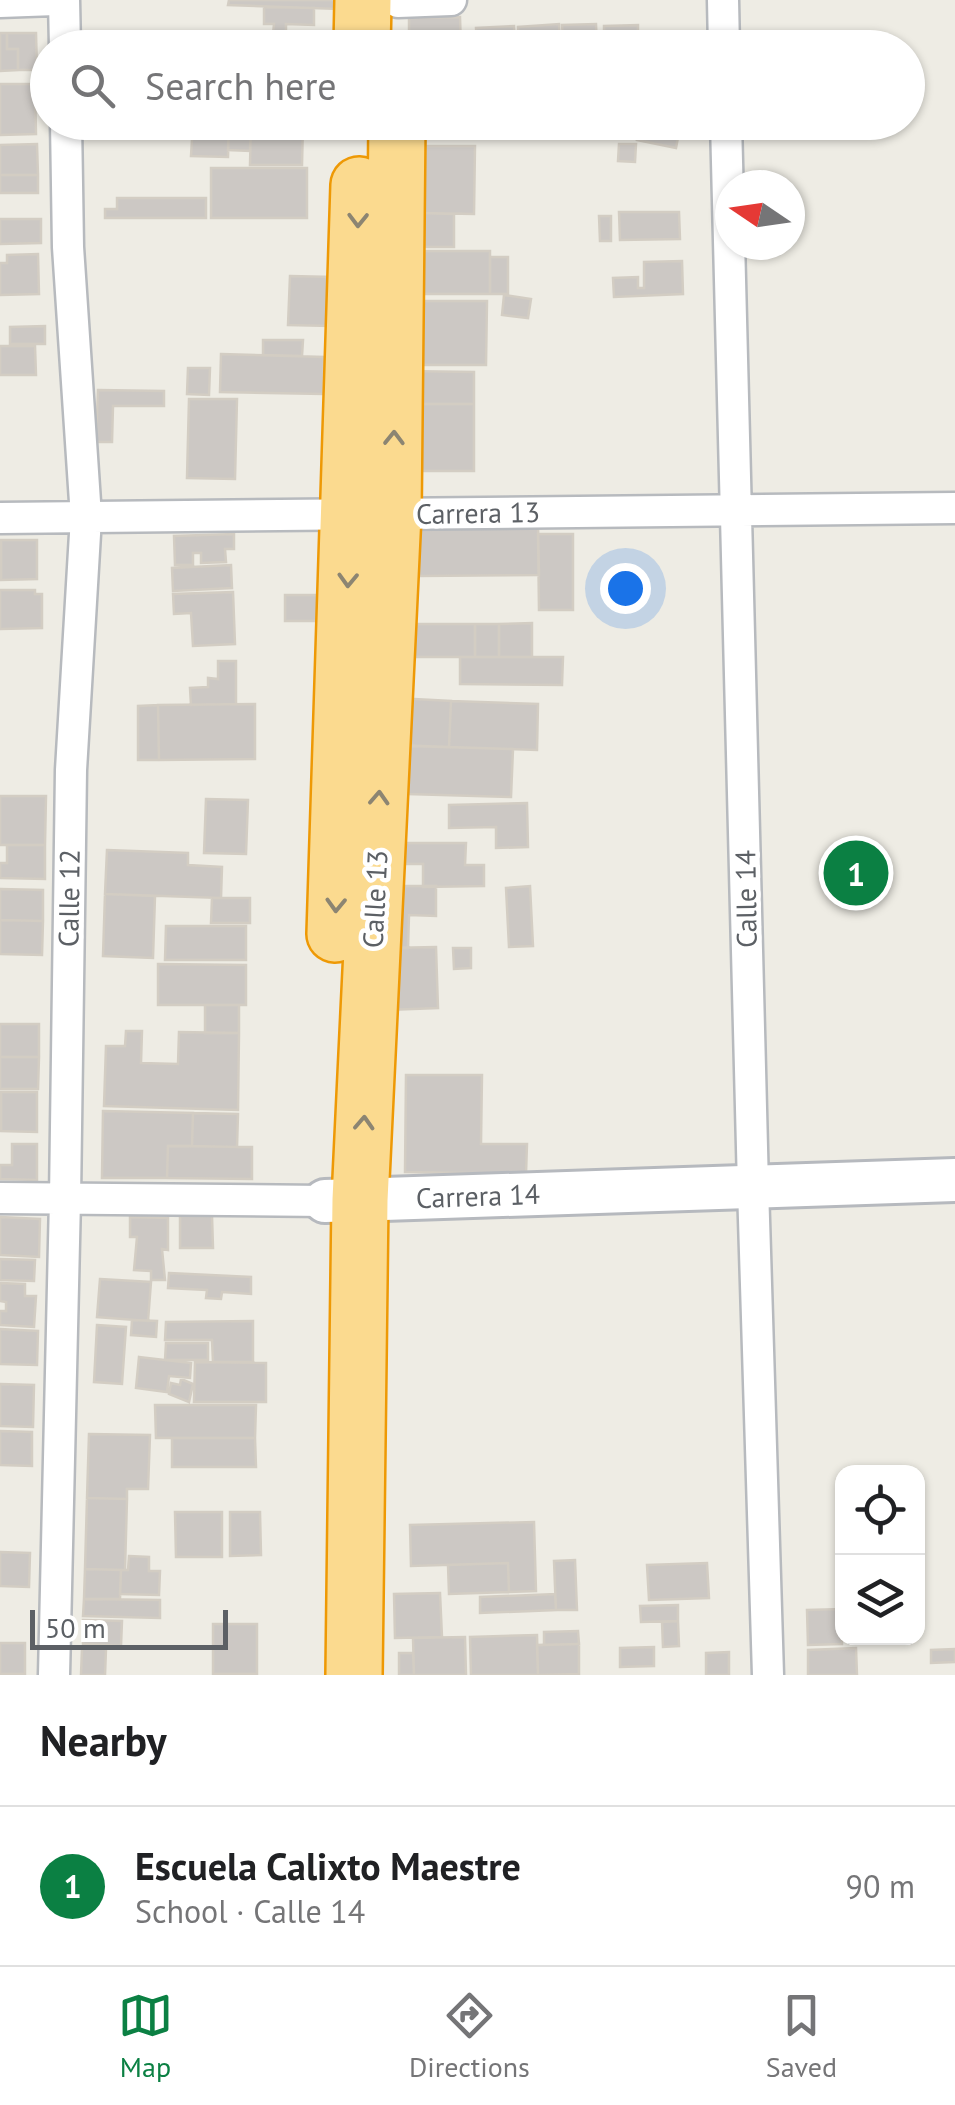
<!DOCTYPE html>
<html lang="en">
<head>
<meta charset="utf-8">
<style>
  :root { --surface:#fff; --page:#f2f2f2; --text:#202124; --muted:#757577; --line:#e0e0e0; --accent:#0b8043 }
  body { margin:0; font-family:"PT Sans",sans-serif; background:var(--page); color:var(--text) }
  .controls { position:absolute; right:30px; bottom:30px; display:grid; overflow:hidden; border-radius:20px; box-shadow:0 2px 8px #0004 }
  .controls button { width:90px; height:90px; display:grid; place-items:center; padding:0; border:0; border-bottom:2px solid var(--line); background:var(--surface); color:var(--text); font:50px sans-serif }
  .compass { position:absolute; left:715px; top:170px; width:90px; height:90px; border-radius:50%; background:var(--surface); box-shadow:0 2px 8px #0004; rotate:283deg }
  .scale { position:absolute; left:30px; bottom:25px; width:198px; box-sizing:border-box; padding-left:10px; border:5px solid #5c6065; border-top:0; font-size:28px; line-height:35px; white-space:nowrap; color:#5c6065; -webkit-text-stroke:8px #fff; paint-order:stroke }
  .you { position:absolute; left:625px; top:588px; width:35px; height:35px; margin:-25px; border:8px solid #fff; border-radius:50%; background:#1a73e8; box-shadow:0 0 0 15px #1a73e833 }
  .badge { display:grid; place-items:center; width:65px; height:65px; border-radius:50%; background:var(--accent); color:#fff; font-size:32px; font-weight:700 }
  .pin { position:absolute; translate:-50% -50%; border:5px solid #fff; box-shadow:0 2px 10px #0006 }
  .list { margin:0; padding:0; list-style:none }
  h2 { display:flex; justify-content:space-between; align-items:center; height:130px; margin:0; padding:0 40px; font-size:42px }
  h2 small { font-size:32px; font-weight:400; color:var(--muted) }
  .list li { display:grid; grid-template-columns:65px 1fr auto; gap:30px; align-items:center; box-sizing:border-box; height:160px; padding:0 40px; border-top:2px solid var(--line) }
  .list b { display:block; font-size:38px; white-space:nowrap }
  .list p { margin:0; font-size:32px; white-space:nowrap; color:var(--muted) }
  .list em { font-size:32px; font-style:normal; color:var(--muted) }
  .icon { flex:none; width:55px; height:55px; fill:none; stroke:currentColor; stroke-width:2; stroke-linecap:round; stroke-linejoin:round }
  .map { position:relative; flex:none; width:955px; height:1675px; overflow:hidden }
  .search { position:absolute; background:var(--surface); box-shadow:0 2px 8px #0004; left:30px; right:30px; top:30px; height:110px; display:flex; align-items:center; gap:25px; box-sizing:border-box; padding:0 35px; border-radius:55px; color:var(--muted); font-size:38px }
  .sheet { height:290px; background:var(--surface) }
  nav { display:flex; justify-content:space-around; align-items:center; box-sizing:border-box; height:140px; border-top:2px solid var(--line); background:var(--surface); font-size:28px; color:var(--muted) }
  nav a { display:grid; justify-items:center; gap:5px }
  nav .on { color:var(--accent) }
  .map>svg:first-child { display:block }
</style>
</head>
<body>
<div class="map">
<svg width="955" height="1675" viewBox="0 0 955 1675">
  <rect width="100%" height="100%" fill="#eeece4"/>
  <path fill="#ccc8c4" stroke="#d3cdc3" stroke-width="2.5" d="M229,0H340L339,9L228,5Z
    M264,7L314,8V25L286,24V34H273L274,24H264Z
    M460,17L461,48H409V18Z
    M559,24L560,48H519L518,27Z
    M596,24L597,48H564L562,25Z
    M638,25V48H604V26Z
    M514,26L515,48H477L476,28Z
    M0,33H7V49H18V70L0,71Z
    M7,33H36L37,70H18V49H7Z
    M251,38L321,40V48H251Z
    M0,84H35L36,134L0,135Z
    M193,122L229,123L228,157L191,156Z
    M251,122L303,124L302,165H250Z
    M251,122L250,151L228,150L229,122Z
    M425,122H463V128L425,129Z
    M547,122H578V130L547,131Z
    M641,122H681L676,148L637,140Z
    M37,144L38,175H0V145Z
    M619,144H636L635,162L618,161Z
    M421,146H475L474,214L420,213Z
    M211,168H307V218H211Z
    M0,175H38V193H0Z
    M117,198H206V218H105V209H117Z
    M619,212H679L680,239L620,240Z
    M420,213L454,214V247H420Z
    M599,216H611V241H600Z
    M0,219H41V243L0,244Z
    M420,251H490V294H419Z
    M38,254L39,294L0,295V263H7V255Z
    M490,257H508V294H490Z
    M682,261L683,294L614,297L613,278L638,277V288H644V262Z
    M290,276L333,277L331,326L288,325Z
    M504,295L531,299L528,318L502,315Z
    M419,301H487L486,365H419Z
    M45,326V344H10V327Z
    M263,340H303L302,356L263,355Z
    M0,346H35L36,375H0Z
    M221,354L324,357L323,394L220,392Z
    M188,368H210L209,395L187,394Z
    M402,371L474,372V404H402Z
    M98,390L164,391V406H113L112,442H96Z
    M189,399H237L235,479L187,478Z
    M418,404H474V471H417Z
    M538,525L539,575L418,576L417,527Z
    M234,534V549H225L226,562L201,563V553H193V565H175L174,536Z
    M538,534H573V610H539Z
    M1,540H37V579L1,580Z
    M231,565L232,588L173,591L172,568Z
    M0,590H35V594H42V628L0,629Z
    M233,592L235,644L193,646L191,613L174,614L173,594Z
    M285,595H321L320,621H285Z
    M532,623V657H499V624Z
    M412,624H475V657H412Z
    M475,624H499V657H475Z
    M460,657H563L562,685L460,684Z
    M218,661H236V704L191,705L190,688L208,687V678L218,679Z
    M395,698L451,701L449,747L393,745Z
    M451,701L538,704L537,750L449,747Z
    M255,704V759L159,760L158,705Z
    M158,705L159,760H138V706Z
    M409,746L513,749L511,797L408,794Z
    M0,796H46L45,845H0Z
    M206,799L248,800L246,854L204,853Z
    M527,803L528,847L496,848V827L449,828V805Z
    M405,843H466L465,865H484V886L423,887V864H405Z
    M7,845H45V879L0,878V863H7Z
    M107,850L188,853V865L222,867L221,898L105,894Z
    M388,886H436V916L409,915L408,948H387Z
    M530,886L533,946L509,947L506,888Z
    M0,889L43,890V921L0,920Z
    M105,894L155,896L153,958L103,956Z
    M212,898H250V923H211Z
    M0,920L43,921L42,955L0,954Z
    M166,926H246V960H165Z
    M436,947L438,1008L388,1010L387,948Z
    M453,948H471V968L454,969Z
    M158,964L246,965V1005H158Z
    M205,1005H239V1033H205Z
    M0,1024H39V1057H0Z
    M126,1031H142L141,1063L178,1064L179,1032L239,1033L238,1110L104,1106L106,1046H125Z
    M0,1057H39L38,1089H0Z
    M406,1075H482L481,1144H527L526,1174L405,1172Z
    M1,1092H37V1132L1,1131Z
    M103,1111L193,1113L192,1146H168L167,1178H102Z
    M193,1113L238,1114L237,1147L192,1146Z
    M12,1144H37V1180L0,1179V1165H12Z
    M168,1146L252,1147V1179L167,1178Z
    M180,1216H212L213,1248H180Z
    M0,1217L40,1219L39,1257L0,1255Z
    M130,1217L168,1218V1250L162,1249L165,1280H151V1271L134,1270L137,1237H130Z
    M0,1259L35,1260L34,1281L0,1280Z
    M169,1273L251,1277V1294L222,1292L221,1299L206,1298L207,1290L168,1288Z
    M100,1279L151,1282L148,1321L97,1317Z
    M0,1283L25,1284V1296H36L34,1327L0,1325V1311H6V1302L0,1301Z
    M132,1320L157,1321L156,1337L131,1335Z
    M253,1321V1362H213L212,1340H165L166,1322Z
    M97,1325L126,1327L122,1384L94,1382Z
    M0,1329L38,1331L37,1365L0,1364Z
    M166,1343H208V1360H165Z
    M139,1357L191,1363L190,1378L169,1376L167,1392L136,1388Z
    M195,1362L266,1363V1402H194Z
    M181,1379L193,1384L189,1402L169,1394L171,1383L180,1385Z
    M0,1384L34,1385L33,1427L0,1426Z
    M155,1405H256L255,1438H156Z
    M0,1431L32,1432V1466L0,1465Z
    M89,1434L150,1435L148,1489H127V1499L87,1498Z
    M172,1438H255L256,1467H172Z
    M87,1498L127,1499L125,1570L85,1569Z
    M175,1512H222V1557H176Z
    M230,1512H260L261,1555L230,1556Z
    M534,1522L536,1591L509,1592L508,1563L411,1566L410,1525Z
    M0,1552L30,1553L29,1587L0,1586Z
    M129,1556L149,1557V1571H160L159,1595L120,1594L121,1570H128Z
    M575,1560L577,1610H556L554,1561Z
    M508,1563L509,1592L449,1594L448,1565Z
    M707,1563L709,1598L649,1600L647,1565Z
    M85,1569L121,1570L120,1599H84Z
    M440,1593L442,1637L395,1638L394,1594Z
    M555,1594L556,1610L480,1613V1597Z
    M84,1599L160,1600V1618L83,1616Z
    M678,1605V1621L641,1622L640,1606Z
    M842,1609V1644L808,1645L807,1610Z
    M83,1620L122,1621L121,1646L83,1644Z
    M678,1621L679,1646L663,1647L662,1622Z
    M213,1624H257V1674H213Z
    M578,1631L579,1644L544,1645V1632Z
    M537,1635L538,1675H471L470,1637Z
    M465,1637L466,1675H414L413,1638Z
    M0,1643H25V1674H0Z
    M579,1644V1674L538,1675L537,1645Z
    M654,1647V1666L620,1667V1648Z
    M82,1648L106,1649L105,1675H81Z
    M856,1648L857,1675H808V1650Z
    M955,1649V1662L931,1663V1650Z
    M729,1652V1675H706V1653Z
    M399,1653H413L414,1675H399Z"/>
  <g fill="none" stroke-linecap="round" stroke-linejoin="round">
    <g stroke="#b7babe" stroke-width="35">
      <path id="street" d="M64,0L65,48
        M723,0L724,48
        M0,2L55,0
        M398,2L451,0
        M726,122L753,1187L768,1675
        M0,518L955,508
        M0,1198L325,1201
        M54,1675L65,1199L71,770L86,517L68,247L66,122"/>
    </g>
    <g stroke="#b6b9be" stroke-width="48">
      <path id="secondary" d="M325,1201L955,1180"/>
    </g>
    <g stroke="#ee9905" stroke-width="60">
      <path id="highway" d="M362,48L363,0
        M335,934L359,185
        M354,1675L360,1200L393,514L397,122"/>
    </g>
    <use href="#street" stroke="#fff" stroke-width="30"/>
    <use href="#secondary" stroke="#fff" stroke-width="42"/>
    <use href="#highway" stroke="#fbda8f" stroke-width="55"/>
  </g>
  <defs><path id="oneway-chevron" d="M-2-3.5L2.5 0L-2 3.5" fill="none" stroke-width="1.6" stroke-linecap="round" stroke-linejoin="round" transform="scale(2.5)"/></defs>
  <g stroke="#8c8572">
    <use href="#oneway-chevron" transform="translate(358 220) rotate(91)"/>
    <use href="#oneway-chevron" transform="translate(394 438) rotate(-89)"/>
    <use href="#oneway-chevron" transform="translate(348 580) rotate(92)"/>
    <use href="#oneway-chevron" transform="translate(379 798) rotate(-87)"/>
    <use href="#oneway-chevron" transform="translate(336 905) rotate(92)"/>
    <use href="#oneway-chevron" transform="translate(364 1123) rotate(-87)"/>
  </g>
  <g text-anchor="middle" stroke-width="9" stroke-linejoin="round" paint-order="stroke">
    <g font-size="28" fill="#5c6065" stroke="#fff">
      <text transform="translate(478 513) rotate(-1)" y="10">Carrera 13</text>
      <text transform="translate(69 898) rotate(-89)" y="10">Calle 12</text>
      <text transform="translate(375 899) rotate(-87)" y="10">Calle 13</text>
      <text transform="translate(746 899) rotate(-91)" y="10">Calle 14</text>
      <text transform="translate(478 1196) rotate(-2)" y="10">Carrera 14</text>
    </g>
  </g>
</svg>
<div class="controls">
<button><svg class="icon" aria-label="locate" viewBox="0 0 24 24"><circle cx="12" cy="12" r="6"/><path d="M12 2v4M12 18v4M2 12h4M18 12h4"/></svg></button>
<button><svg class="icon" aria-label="layers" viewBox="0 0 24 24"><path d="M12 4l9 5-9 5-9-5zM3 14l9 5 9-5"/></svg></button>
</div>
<svg class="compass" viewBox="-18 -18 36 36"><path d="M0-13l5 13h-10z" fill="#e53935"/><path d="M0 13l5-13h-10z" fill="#757577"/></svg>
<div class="scale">50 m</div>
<div class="you"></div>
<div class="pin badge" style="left:856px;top:873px">1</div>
<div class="search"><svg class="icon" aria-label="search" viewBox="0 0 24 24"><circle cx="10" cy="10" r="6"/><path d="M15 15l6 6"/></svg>Search here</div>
</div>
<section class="sheet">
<h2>Nearby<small></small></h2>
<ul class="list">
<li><span class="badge">1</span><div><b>Escuela Calixto Maestre</b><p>School · Calle 14</p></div><em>90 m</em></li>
</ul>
</section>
<nav>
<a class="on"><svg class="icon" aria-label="map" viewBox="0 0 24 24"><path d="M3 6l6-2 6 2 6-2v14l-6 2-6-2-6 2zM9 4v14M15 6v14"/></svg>Map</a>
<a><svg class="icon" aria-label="directions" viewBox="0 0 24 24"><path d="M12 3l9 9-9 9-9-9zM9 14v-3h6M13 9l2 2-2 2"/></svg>Directions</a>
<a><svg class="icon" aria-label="saved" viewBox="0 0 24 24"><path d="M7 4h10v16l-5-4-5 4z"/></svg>Saved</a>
</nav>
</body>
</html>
